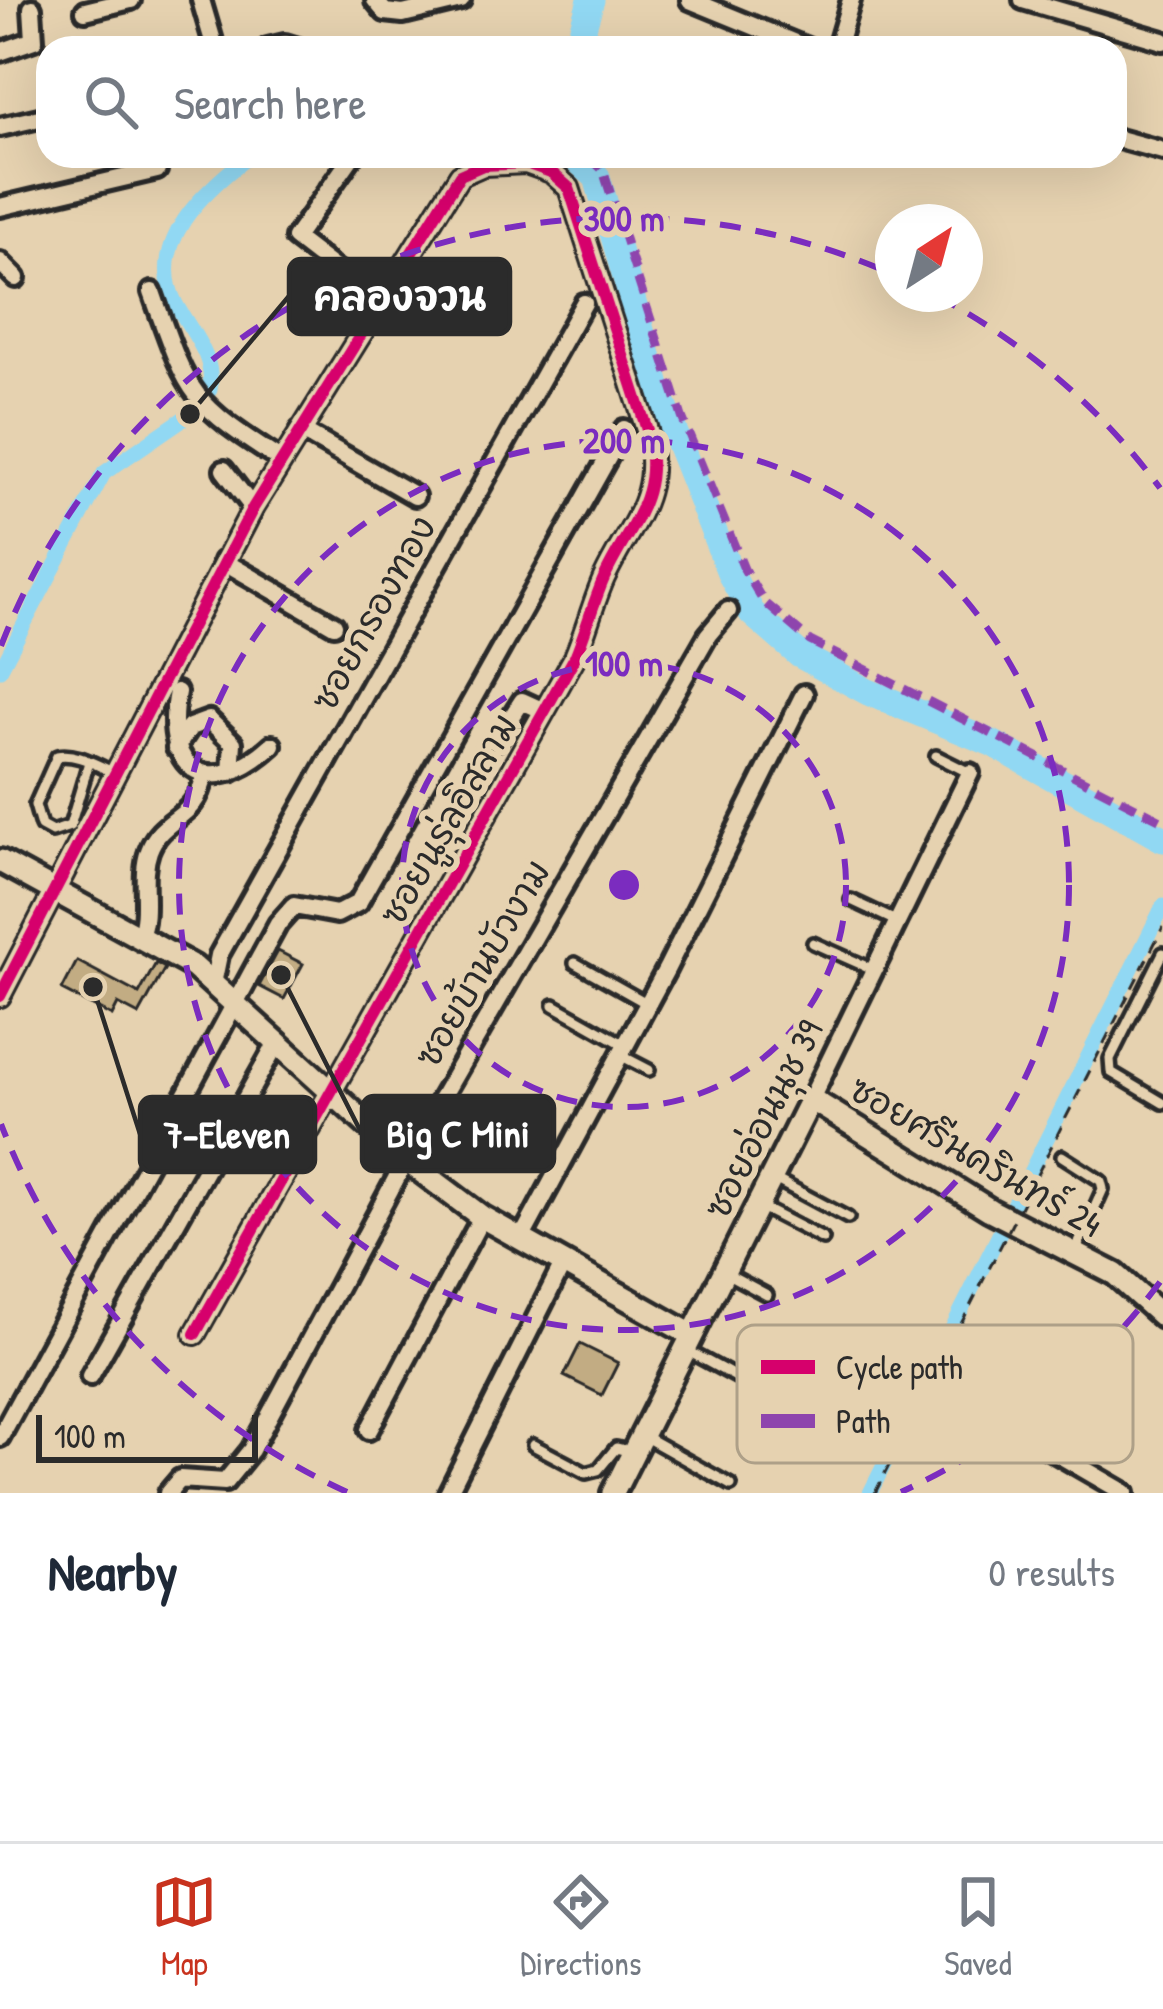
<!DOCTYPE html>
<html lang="en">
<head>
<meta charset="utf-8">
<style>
  :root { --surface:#fff; --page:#f2f2f3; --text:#1f2937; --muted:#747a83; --line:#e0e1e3; --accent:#c8321e }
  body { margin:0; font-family:"Patrick Hand","Playpen Sans Thai",sans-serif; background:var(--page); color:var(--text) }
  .compass { position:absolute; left:875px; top:204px; width:108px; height:108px; border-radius:50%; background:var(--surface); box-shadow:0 12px 48px #0002; rotate:36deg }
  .scale { position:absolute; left:36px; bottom:30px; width:222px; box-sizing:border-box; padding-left:12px; border:6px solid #2b2b2b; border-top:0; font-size:33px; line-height:42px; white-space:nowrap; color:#2b2b2b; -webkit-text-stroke:9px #e6d2b0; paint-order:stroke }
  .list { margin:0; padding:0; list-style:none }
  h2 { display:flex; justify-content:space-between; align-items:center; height:156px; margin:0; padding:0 48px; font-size:51px }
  h2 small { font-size:39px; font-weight:400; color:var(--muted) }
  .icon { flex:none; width:66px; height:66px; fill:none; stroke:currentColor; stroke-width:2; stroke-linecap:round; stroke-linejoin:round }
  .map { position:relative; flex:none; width:1163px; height:1493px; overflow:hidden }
  .search { position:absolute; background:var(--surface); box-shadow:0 12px 48px #0002; left:36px; right:36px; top:36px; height:132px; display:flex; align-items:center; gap:30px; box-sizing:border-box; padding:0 42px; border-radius:36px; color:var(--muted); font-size:45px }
  .sheet { height:348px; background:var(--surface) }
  nav { display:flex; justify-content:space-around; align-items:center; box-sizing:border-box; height:168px; border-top:3px solid var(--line); background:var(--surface); font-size:33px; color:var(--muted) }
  nav a { display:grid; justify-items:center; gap:6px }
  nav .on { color:var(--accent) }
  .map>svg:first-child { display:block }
</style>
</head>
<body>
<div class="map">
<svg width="1163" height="1493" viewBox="0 0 1163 1493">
  <rect width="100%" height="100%" fill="#e6d2b0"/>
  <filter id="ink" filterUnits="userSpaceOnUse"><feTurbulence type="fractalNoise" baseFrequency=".00833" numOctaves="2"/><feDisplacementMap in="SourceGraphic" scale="24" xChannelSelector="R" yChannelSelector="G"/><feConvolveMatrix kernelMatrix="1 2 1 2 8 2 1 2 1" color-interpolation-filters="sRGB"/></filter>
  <g filter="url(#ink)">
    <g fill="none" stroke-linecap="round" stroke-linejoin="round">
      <path stroke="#91d8f3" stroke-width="15" d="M0,670L104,473L190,414L210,390C215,356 191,332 176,304C145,243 205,190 249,156
        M870,1493L1163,906"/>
      <path stroke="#91d8f3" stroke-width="27" d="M577,48L591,0
        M573,156L597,177L659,393L731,575L752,613L800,655L868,692L992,743L1163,839"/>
    </g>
    <path fill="#c2ac83" stroke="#2b2b2b" stroke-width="3" d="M278,951L303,964L284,999L259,986Z
      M77,961L139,994L156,963L165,968L139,1015L118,1004L112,1016L62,990Z
      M580,1344L618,1363L602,1395L564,1376Z"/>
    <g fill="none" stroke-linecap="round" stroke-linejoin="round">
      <g stroke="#2b2b2b" stroke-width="18">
        <path id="service" d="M936,756L970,773
          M89,762L70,826L52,832L41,826L35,805L57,756C76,752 96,765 113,772
          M851,900L898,922
          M813,943L874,970
          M1163,953L1110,1059L1111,1072L1163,1103
          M575,963L648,1004
          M554,1005L625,1045
          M620,1055L649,1070
          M1062,1156L1101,1181L1103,1189L1075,1252
          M771,1177L848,1218
          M757,1205L823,1239
          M724,1272L767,1295
          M688,1351L773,1397
          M642,1435L731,1485
          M533,1445L586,1473L598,1470L616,1448L633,1452"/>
      </g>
      <g stroke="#2b2b2b" stroke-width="26">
        <path id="minor" d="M201,0L215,48
          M375,0L385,12L403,14L461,0
          M690,0L807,48
          M1023,0L1163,41
          M85,11L131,0
          M268,48L285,44L298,48
          M837,48L851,0
          M0,52L34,40L32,8
          M0,127L48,116
          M1115,138L1163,151
          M351,158L295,238L378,302
          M0,207L157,170
          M0,262L16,278
          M152,292C189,396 188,401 282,461
          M300,430L415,496
          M224,470L253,508
          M223,561L334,625
          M177,692C161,775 212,800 272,745
          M497,740L522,701L544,711
          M176,748L190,727L209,720L233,743L231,772
          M140,936C151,909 139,879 149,851C162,815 197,821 204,776
          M213,984L219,955L584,303
          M0,996L253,508L460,175L483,165L526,163L551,172L569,188L647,430C663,498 631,521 604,578C593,603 586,631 575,657L195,1334
          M811,1099L970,773
          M521,1239L667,968L804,694
          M90,1376L278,1041
          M973,1405L1125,1493
          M369,1430L482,1217
          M0,1437L278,924L294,906L337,914L358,903L624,429
          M168,1493L180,1479L225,1482L251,1450L406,1160L708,635L728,611
          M448,1493L563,1264"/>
      </g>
      <g stroke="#2b2b2b" stroke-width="30">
        <path id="tertiary" d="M0,861L194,967L406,1160L482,1217L690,1334
          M613,1493L811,1099L990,1210L1115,1274L1163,1317"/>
      </g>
      <use href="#service" stroke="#e6d2b0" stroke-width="9"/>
      <use href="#minor" stroke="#e6d2b0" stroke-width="16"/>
      <use href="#tertiary" stroke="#e6d2b0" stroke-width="21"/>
      <path stroke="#2b2b2b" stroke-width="3" stroke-dasharray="12 9" stroke-linecap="butt" d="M875,1493L1163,927"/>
      <path stroke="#8e44ad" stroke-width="9" stroke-dasharray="18 9" stroke-linecap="butt" d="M588,156L603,170L682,417L744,569L763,601L810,641L1163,821"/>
      <g stroke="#e6d2b0" stroke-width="20">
        <path id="cycleway" d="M0,996L253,508L460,175L483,165L526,163L551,172L569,188L647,430C663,498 631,521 604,578C593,603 586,631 575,657L195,1334"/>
      </g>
      <use href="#cycleway" stroke="#d6006c" stroke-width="12"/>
    </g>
  </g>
  <g fill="none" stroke="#7b2cbf" stroke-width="6" stroke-dasharray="21 15">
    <circle cx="624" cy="885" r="222"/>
    <circle cx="624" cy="885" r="445"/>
    <path d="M1160 1282A667 667 0 0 1 901 1492M347 1492A667 667 0 0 1 1 1124M1 646A667 667 0 0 1 890 273M937 296A667 667 0 0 1 1160 488"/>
  </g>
  <g text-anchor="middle" stroke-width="12" stroke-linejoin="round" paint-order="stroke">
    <g font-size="36" fill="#2b2b2b" stroke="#e6d2b0">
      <text transform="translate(373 613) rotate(-61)" y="13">ซอยกรองทอง</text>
      <text transform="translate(448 819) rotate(-60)" y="13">ซอยนูรุ่ลอิสลาม</text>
      <text transform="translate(482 963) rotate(-60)" y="13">ซอยบ้านบัวงาม</text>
      <text transform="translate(763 1119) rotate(-63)" y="13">ซอยอ่อนนุช 39</text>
      <text transform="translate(976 1156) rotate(30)" y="13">ซอยศรีนครินทร์ 24</text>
    </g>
  </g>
  <rect x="737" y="1325" width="396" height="138" rx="18" fill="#e6d2b0" stroke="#aea088" stroke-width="3"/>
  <rect x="761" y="1360" width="54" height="14" fill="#d6006c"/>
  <rect x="761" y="1414" width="54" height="14" fill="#8e44ad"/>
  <g font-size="33" fill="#2b2b2b">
    <text x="836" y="1379">Cycle path</text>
    <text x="836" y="1433">Path</text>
  </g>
  <circle cx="624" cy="885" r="18" fill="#7b2cbf" stroke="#e6d2b0" stroke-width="6"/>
  <g font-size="36" text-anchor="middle" font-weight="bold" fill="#7b2cbf" stroke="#e6d2b0" stroke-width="12" stroke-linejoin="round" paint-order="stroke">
    <text x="624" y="231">300 m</text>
    <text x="624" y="453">200 m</text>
    <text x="624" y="676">100 m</text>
  </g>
  <path fill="none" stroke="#2b2b2b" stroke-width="4.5" d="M190 414L289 296M281 975L362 1134M93 987L140 1134"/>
  <g fill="#2b2b2b" stroke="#e6d2b0" stroke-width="4.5">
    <circle cx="190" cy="414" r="12"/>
    <circle cx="281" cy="975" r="12"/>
    <circle cx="93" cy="987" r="12"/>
  </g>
  <g fill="#2b2b2b" stroke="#2b2b2b" stroke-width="4.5">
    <rect x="289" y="259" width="221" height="75" rx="12"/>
    <rect x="362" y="1096" width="192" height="75" rx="12"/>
    <rect x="140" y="1097" width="175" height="75" rx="12"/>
  </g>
  <g font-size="39" text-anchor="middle" font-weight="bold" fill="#fff">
    <text x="400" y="310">คลองจวน</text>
    <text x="458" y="1147">Big C Mini</text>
    <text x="227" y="1148">7-Eleven</text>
  </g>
</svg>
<svg class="compass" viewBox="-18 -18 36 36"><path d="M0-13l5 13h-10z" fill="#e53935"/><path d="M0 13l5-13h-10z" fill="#747a83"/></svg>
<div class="scale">100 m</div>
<div class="search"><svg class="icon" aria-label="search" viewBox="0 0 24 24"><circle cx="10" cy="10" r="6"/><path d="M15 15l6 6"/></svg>Search here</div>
</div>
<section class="sheet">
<h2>Nearby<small>0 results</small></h2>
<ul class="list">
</ul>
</section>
<nav>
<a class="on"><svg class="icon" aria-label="map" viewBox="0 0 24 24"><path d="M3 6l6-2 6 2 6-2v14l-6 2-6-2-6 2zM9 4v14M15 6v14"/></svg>Map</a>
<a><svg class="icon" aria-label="directions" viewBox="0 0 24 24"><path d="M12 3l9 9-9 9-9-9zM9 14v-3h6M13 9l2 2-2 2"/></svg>Directions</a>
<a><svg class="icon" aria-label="saved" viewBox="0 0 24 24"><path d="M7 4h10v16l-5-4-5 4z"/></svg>Saved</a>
</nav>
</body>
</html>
